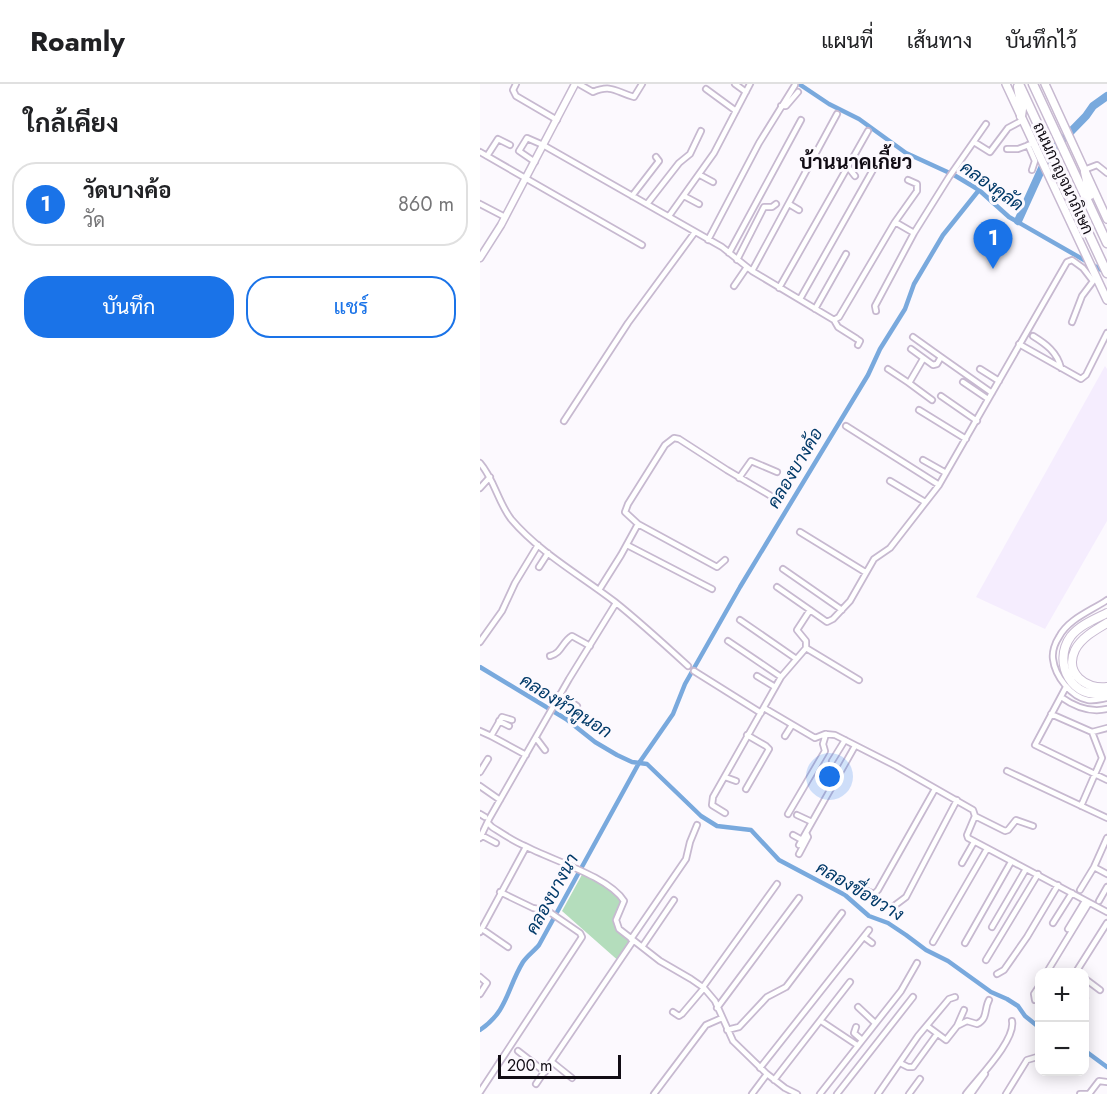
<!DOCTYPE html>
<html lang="th">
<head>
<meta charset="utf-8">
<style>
  :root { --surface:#fff; --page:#f6f6f6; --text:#202124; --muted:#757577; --line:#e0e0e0; --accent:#1a73e8 }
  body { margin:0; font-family:Jost,Sarabun,sans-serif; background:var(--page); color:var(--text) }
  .controls { position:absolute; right:18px; bottom:18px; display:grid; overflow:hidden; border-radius:12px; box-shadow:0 3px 15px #0003 }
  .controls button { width:54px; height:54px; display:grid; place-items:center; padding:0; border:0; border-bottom:2px solid var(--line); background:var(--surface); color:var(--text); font:30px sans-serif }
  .scale { position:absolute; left:18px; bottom:15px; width:123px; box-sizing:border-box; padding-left:6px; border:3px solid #110c14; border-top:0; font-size:16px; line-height:21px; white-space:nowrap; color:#110c14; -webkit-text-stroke:4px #fcf9fe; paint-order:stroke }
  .you { position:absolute; left:350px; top:693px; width:21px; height:21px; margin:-15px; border:4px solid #fff; border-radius:50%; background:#1a73e8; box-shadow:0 0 0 9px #1a73e833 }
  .badge { display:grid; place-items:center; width:39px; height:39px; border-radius:50%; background:var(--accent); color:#fff; font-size:20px; font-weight:700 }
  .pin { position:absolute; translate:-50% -50px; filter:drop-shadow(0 2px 3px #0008) }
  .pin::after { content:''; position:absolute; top:32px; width:21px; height:18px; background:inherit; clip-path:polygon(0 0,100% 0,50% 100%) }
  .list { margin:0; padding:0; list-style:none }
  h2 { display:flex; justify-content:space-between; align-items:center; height:78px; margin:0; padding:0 24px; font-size:26px }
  h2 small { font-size:20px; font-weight:400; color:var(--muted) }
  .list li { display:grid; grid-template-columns:39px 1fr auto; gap:18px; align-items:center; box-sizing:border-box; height:84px; margin:0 12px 12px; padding:0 12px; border:2px solid var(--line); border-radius:24px }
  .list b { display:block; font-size:22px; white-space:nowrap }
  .list p { margin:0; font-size:20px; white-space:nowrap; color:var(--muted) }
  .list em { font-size:20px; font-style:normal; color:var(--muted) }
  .actions { display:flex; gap:12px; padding:18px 24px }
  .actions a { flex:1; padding:14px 0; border:2px solid var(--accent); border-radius:24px; text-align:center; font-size:21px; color:var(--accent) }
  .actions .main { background:var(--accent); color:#fff }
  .map { position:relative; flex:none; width:627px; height:1010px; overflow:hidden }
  header { display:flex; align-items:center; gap:36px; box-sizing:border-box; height:84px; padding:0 30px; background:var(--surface); border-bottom:2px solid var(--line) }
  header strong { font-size:28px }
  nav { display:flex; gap:33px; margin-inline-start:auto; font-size:21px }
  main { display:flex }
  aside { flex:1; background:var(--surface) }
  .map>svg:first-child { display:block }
</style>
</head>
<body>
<header>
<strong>Roamly</strong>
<nav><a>แผนที่</a><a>เส้นทาง</a><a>บันทึกไว้</a></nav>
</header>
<main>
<aside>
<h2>ใกล้เคียง<small></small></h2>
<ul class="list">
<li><span class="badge">1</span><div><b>วัดบางค้อ</b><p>วัด</p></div><em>860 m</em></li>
</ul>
<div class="actions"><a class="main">บันทึก</a><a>แชร์</a></div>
</aside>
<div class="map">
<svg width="627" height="1010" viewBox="0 0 627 1010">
  <rect width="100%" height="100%" fill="#fcf9fe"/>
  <path fill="#f5edfe" d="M625,282L627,285V437L565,545L496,513Z"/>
  <path fill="#b4ddbc" d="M104,787L143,812C154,830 122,830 156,857L141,879L82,827Z"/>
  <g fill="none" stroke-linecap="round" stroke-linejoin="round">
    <path stroke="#79a9dd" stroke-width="4.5" d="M319,0L349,20L379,35L426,69L474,91L499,106L529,133L625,188
      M0,583L86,635L115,658L137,671L152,678L167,680L221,732L237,742L271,746L299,776L365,811L389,832L408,839L426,851L446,866L468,877L511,908L527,915L538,922L545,932L560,944
      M0,946C28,927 27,904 43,878C47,872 54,867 59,861L159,679L193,630L205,600L260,503L388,291L400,265L425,225L434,200L463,151L499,106
      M604,966L627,983"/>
    <path stroke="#79a9dd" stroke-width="8" d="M538,137L568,71L606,32L613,22L627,12"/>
    <g stroke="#c7b9d0" stroke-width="8">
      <path id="minor" d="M36,0L33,6L36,12L77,36
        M99,0L113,8C132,0 136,8 154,13L162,0
        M255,0L266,8
        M226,5L256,27
        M301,22H306L318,8
        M494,58L510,68L528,44L543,36
        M548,61L555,77L552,86
        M527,65H538L554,59
        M0,68L162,161
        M7,72L18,55L30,61
        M55,78L39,67L47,54L63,61L242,163L272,187L354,236L358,243L377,255L380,257L378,261
        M368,83L375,92
        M604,86L617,81L627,89
        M220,91L233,98
        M152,112L179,77L176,73
        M204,112L219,120
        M0,120L25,133
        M167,120L199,79L210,70L221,47
        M309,120L319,126
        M189,132L234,69L270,0
        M415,138L434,149
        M228,156L279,59L315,1
        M249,169L321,36
        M257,176L284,123H292L296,120
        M272,187L357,30
        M254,202L267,183
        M299,204L388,47
        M320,215L394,84
        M335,225L366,170
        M396,227L395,222L434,149L469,93L506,40
        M354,236L359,233L415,138L437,107V100L428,96
        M592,238L602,212L614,196
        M553,252C566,260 577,268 581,284
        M433,253L461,273
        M539,260L601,295L606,291L627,249
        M431,265L453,281L457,280L461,273L512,309
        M443,275L429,299L452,316
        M408,285L429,299
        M500,285L519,297
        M483,298L508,315
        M461,312L497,337
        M439,326L486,355
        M84,337L148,239L215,148
        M366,342L459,401
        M443,376L466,389
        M0,379C14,395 18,418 31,435C60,469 100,491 135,518C160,538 184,560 208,582
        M259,394L271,377L297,388
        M410,397L445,418
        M0,404L10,393
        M320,448L385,488
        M147,461L232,505
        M245,476L237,483L158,440L145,428L148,420L185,361L194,354L199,355L247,386L291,412
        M59,483L68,469
        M303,485L362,526
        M297,503L330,526
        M119,506L141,471L158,440
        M627,516C611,527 588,535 579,553C575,559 572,568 573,575C575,592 591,613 608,616C614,617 621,615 627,614
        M260,536L315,574
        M248,557L301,593
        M0,558L22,527L35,499L58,461
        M326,564L379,596
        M70,572C82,569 82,558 92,552L110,562
        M214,587L281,629
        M277,592L295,603
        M586,603L555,661L627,696
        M80,610L97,622
        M581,613C595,623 610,629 627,625
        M284,624L335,654L345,650L355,651L416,682L493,726L495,732L487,751L488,754L627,828
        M571,630L612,648L627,644
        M32,636L22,633L11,652L46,671
        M19,637L29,642
        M0,647L11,652
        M305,652L312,641
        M56,654L65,666
        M352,677L365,656
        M527,687L627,734
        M0,688L8,675
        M245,693L256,697
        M0,702L20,716
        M266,705L289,665L286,662L267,651
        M601,722L622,674L612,648
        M245,729L232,721L233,713L301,593L326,564V557L317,546L330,526L347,538L353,535L370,517L394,475L410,464L459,401L587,178L592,176L603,184L613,197
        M0,730L5,733
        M308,730L345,667L343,660L346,650
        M317,731L332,738
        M495,732L525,747L528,746L536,736L553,742
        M8,739L12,743C23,750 33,757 45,762C71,776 128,792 144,817L136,836L139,845L180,877L211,895L224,904L235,917L253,957L287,990L305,1004L317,1010
        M1,751L16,759
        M313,751L322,756
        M0,754L9,735L89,595L136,519
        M319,761L375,662
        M319,770L328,753L326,749
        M482,779L494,758
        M614,783L627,790
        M600,806L614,783L627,754
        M387,807L394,810L398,806L455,705
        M619,817L627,803
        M414,822L426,813L477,716
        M573,839L592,809
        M512,843L546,785
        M2,845L28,863
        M588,845L605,817
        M0,848L46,763
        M384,853L392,859
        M151,855L206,775L210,758L217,741
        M453,858L507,765
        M485,859L531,778
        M162,863L194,816
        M506,876L558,790
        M567,888L609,819
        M596,888L627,839
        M517,890L524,886L547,853L578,801
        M0,893L7,899L0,910
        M604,894L620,906
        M223,903L297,800
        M604,913L605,914
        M555,916L554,910L560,901
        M378,923L395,939
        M237,924L319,814
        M193,928L199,932L202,930L224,904
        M341,937L377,961
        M447,942L466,956L477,942L487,937L497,940C508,935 504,925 509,916
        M477,942L484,926
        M376,943L374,949L382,956
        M247,946L259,943L287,913L306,903L362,829
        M38,967L65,988
        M72,978L92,994
        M420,979L428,983H433L457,950
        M280,984L389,846
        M294,996L370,898
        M56,1000L153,857
        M0,1008L102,853L100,849L68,827L53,824L20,808
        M174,1010L226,941L242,934
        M272,1010L287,990
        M340,1010L421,907L437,879
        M357,1010L433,913
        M398,1010L438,952L469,915L475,913
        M429,1010L440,995
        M486,1010C498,994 536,956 532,937
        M491,1010L505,990
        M526,1010L547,976L557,973
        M600,1010H608
        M609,1010L619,997L627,998"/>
    </g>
    <g stroke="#c7b9d0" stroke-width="9">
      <path id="tertiary" d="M0,174L21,141L95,0"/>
    </g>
    <g stroke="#c7b9d0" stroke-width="10">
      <path id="secondary" d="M526,0L627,216
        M565,0L627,135"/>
    </g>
    <g stroke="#c7b9d0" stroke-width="10">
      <path id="primary" d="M627,529C615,535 600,541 591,552C571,579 593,618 627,609
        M627,539C615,546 601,554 595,566C584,589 606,606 627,603"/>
    </g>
    <g stroke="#c7b9d0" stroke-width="11">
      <path id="trunk" d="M539,0L627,189
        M553,0L627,159
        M538,3L542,25L541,32
        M605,88L610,111"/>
    </g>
    <use href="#minor" stroke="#fff" stroke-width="4.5"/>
    <use href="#tertiary" stroke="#fff" stroke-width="6"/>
    <use href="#secondary" stroke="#fff" stroke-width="7"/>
    <use href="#primary" stroke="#fff" stroke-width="8"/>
    <use href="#trunk" stroke="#fff" stroke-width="8"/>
  </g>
  <g text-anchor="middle" stroke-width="6" stroke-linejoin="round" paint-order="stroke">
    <g font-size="16" fill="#110c14" stroke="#fcf9fe">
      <text transform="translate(584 94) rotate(65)" y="6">ถนนกาญจนาภิเษก</text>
    </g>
    <g font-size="18" font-style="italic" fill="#013968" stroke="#fcf9fe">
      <text transform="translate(512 102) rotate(35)" y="6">คลองคูลัด</text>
      <text transform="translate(315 384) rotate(-59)" y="6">คลองบางค้อ</text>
      <text transform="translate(86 622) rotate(32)" y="6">คลองหัวคูนอก</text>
      <text transform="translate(380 807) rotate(31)" y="6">คลองขื่อขวาง</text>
      <text transform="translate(72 810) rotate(-61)" y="6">คลองบางนา</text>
    </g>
    <g font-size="20" font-weight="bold" fill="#110c14" stroke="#fcf9fe">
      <text x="376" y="85">บ้านนาคเกี้ยว</text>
    </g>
  </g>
</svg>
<div class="controls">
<button>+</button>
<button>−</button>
</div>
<div class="scale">200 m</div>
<div class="you"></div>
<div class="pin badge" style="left:513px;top:185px">1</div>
</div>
</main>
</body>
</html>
